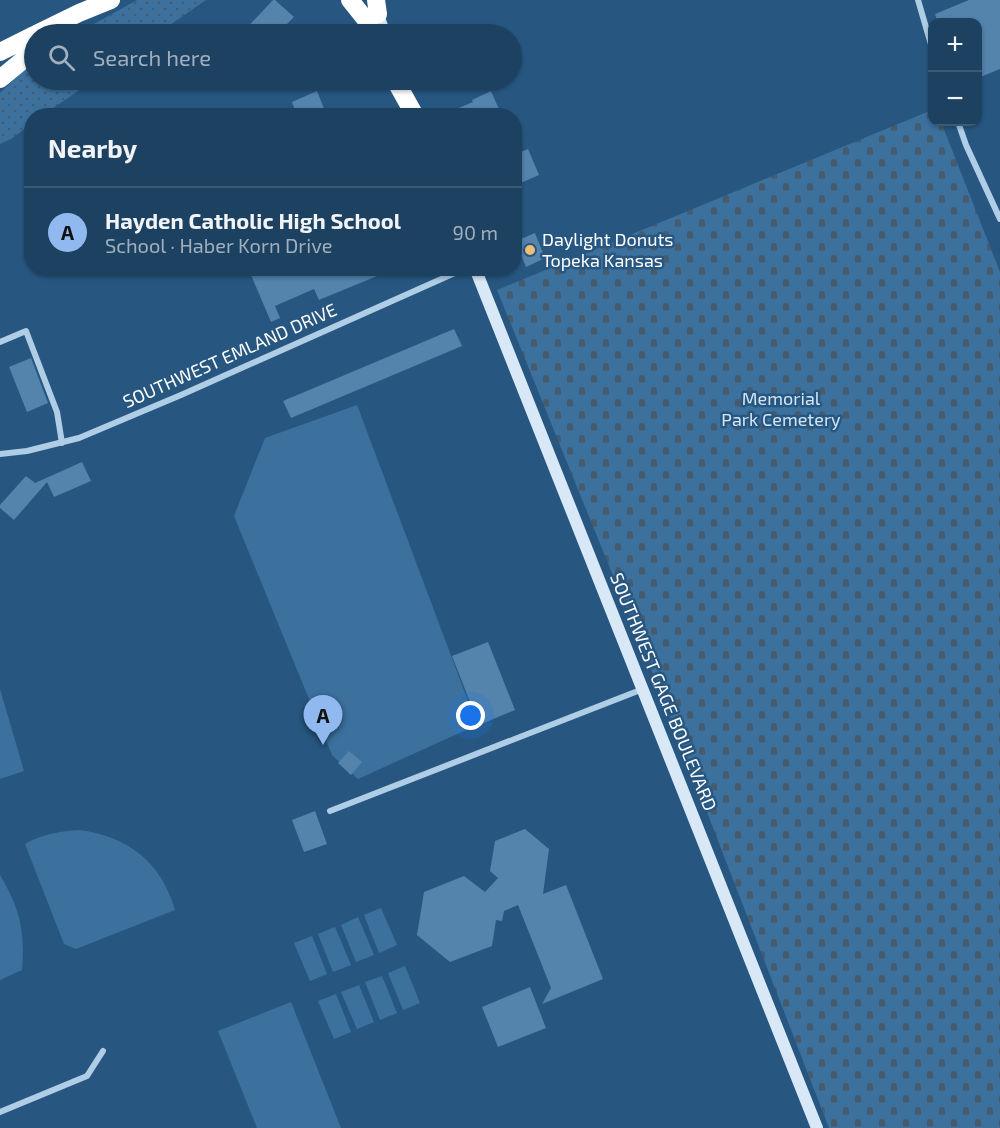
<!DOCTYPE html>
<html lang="en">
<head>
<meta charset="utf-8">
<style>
  :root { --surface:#1d4161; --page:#2a4c6a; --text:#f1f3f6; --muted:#a0afbd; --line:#3b5a76; --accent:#90b9f0 }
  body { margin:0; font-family:"Exo 2",sans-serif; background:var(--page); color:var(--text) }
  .controls { position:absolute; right:18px; top:18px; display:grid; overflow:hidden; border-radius:12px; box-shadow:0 2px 4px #0004 }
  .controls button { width:54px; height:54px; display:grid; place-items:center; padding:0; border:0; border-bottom:2px solid var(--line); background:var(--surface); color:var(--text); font:30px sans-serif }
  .you { position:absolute; left:471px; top:716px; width:21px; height:21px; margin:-15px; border:4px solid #fff; border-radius:50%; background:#1a73e8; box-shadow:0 0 0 9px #1a73e833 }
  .badge { display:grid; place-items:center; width:39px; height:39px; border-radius:50%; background:var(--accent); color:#111; font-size:20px; font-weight:700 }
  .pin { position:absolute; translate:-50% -50px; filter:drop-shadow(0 2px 3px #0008) }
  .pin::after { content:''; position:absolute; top:32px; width:21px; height:18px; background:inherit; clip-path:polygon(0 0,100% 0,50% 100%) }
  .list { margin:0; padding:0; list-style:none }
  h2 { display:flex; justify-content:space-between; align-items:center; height:78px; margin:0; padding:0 24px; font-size:26px }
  h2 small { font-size:20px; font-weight:400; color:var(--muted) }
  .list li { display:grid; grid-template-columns:39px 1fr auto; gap:18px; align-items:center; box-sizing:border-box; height:90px; padding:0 24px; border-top:2px solid var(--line) }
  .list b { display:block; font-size:22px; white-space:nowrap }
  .list p { margin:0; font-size:20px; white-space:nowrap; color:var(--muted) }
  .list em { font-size:20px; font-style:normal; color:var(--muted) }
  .icon { flex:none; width:33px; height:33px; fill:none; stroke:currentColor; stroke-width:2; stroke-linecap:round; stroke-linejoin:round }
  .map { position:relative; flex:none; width:1000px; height:1128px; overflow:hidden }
  .search { position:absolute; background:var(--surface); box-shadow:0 2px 4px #0004; left:24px; top:24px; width:498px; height:66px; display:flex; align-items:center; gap:15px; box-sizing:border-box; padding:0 21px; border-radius:33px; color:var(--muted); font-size:22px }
  .panel { position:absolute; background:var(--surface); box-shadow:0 2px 4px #0004; left:24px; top:108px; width:498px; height:168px; border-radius:24px }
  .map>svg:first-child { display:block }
</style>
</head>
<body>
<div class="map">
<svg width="1000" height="1128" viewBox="0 0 1000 1128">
  <defs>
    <pattern id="grass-dots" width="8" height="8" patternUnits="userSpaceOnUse" patternTransform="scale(1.5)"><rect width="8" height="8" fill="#3c719e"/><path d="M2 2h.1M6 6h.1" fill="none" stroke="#465b6d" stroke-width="1.8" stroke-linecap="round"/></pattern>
    <pattern id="cemetery-stones" width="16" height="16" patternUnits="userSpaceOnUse" patternTransform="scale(1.5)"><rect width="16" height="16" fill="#3c719e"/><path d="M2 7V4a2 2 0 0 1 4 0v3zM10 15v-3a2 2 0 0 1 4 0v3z" fill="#465b6d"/></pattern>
  </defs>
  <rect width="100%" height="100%" fill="#275781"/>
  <path fill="url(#grass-dots)" d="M137,0H206L157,34H76Z
    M33,62H34V80H94L43,115L32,116L31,124L11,139L0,144V93Z"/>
  <path fill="url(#cemetery-stones)" d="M932,110V122H941L1000,272V1128H829L668,711L497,290Z"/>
  <path fill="#3c719e" d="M357,405L477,725L358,779L332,755L234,516L265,438Z
    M0,689L24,771L0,779Z
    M80,830C129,837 161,862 175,910L76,949L64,944L25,844C42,834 61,831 80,830Z
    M0,875C20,909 25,930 22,970L0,980Z
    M381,908L397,945L379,953L364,915Z
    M358,917L374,955L356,962L341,925Z
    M335,927L351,965L333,972L318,934Z
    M312,936L327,974L310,981L294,943Z
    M405,966L420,1003L403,1010L388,973Z
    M382,976L397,1013L380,1020L365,982Z
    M359,985L374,1022L357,1029L341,992Z
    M336,994L351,1032L334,1039L318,1001Z
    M291,1002L341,1128H257L218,1031Z"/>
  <path fill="#5483ac" d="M273,0H275L294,17L277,34H241Z
    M969,0H1000V69L978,78V22H938L935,14Z
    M317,91L327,116H297L292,102Z
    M491,91L502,116H439L473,102L472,100Z
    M528,149L539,175L514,186V155Z
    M535,233L545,258L526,267L519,250L514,252V242Z
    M248,268H370L394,269L319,300L314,289L275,306L280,318L271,322Z
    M454,329L462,346L291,418L283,401Z
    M31,358L48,403L27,412L9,367Z
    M82,462L91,481L54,497L47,482L14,520L0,508V505L26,476L35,483Z
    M488,642L515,710L479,725L452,656Z
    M349,751L362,762L351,775L338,763Z
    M315,811L327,844L304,852L292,820Z
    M525,829L549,849L543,894L566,885L603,979L542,1004L551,988L518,905L504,911L502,921L496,920L492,946L450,962L417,935L424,892L464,876L485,892L498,878L490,871L495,841Z
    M530,987L546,1028L498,1047L482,1007Z"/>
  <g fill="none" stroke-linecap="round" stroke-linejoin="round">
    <path stroke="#b0cde6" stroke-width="6" d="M918,0L932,48
      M958,122L966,145L1000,219
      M0,342L26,331L57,412L62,443
      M0,454L27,451L79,438L181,395L466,268
      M330,811L643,689
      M0,1112L87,1076L103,1051"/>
    <path stroke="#d9e8f6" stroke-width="12" d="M375,7L385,34
      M475,268L817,1128"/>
    <path stroke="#fff" stroke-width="18" d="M350,0L366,20L373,34
      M376,0L378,14
      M36,34L79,13L111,0
      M0,52L34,35
      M0,79L34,51
      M395,80L414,114"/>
  </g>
  <circle fill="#eec076" stroke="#275781" stroke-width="2" cx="530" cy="250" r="6"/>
  <g text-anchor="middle" stroke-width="5" stroke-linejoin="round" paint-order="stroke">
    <g font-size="18" fill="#fff" stroke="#275781" text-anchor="start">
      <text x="542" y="246">Daylight Donuts<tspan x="542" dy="21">Topeka Kansas</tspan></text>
    </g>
    <g font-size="18" fill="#fff" stroke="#275781">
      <text transform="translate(230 356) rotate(-24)" y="6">SOUTHWEST EMLAND DRIVE</text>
      <text transform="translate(663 692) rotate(68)" y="6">SOUTHWEST GAGE BOULEVARD</text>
    </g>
    <g font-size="18" fill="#d3e6f5" stroke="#275781">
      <text x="781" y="405">Memorial<tspan x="781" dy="21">Park Cemetery</tspan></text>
    </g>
  </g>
</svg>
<div class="controls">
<button>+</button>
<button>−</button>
</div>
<div class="you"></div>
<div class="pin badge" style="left:323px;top:745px">A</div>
<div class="search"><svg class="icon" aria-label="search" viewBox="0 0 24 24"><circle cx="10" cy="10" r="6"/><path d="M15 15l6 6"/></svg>Search here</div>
<section class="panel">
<h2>Nearby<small></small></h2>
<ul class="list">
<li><span class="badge">A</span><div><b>Hayden Catholic High School</b><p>School · Haber Korn Drive</p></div><em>90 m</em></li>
</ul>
</section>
</div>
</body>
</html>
